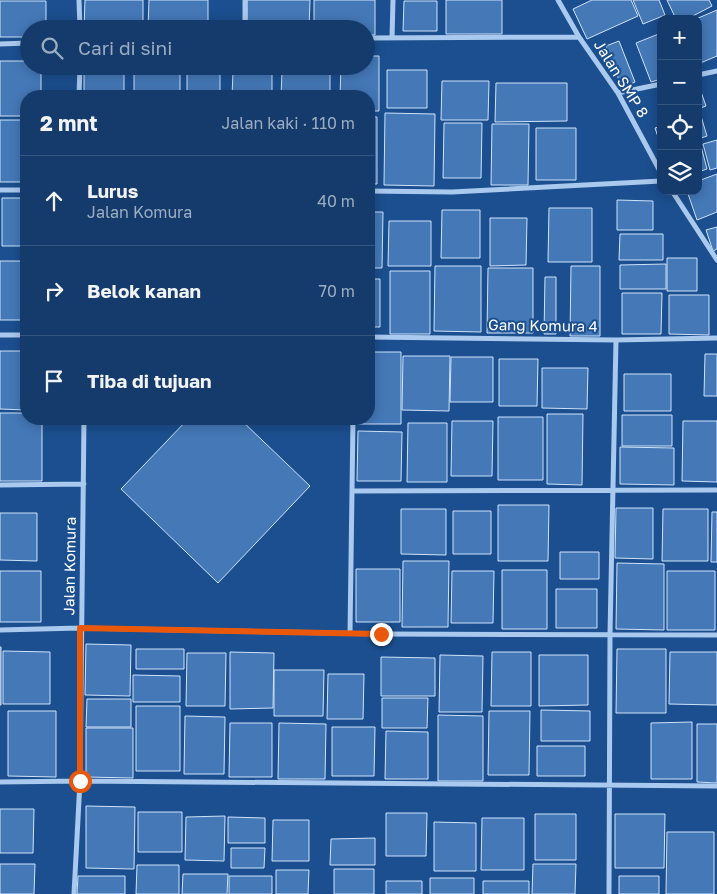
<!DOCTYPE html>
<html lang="id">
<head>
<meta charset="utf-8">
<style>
  :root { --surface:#143b6b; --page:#1d4271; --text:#f1f3f6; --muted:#9dadc1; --line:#33557e }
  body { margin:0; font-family:"Golos Text",sans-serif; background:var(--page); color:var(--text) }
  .controls { position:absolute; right:15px; top:15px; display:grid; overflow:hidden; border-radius:10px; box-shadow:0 2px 12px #0003 }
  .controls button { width:45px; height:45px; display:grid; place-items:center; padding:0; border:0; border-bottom:1px solid var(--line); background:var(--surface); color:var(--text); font:25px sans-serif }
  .stop { position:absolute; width:15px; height:15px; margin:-11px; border:4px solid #ea580c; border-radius:50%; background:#fff }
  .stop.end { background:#ea580c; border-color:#fff; box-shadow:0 1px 5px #0008 }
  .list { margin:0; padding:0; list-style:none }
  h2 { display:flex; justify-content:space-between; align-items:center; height:65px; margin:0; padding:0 20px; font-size:21px }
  h2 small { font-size:16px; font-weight:400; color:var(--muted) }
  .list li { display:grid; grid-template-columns:32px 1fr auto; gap:15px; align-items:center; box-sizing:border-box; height:90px; padding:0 20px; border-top:1px solid var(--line) }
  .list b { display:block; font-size:19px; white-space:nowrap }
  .list p { margin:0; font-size:16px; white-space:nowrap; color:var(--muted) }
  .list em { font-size:16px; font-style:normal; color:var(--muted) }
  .icon { flex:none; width:28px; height:28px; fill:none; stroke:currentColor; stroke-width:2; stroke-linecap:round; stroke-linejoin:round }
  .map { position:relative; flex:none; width:717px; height:894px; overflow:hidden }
  .search { position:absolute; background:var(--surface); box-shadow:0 2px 12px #0003; left:20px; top:20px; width:355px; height:55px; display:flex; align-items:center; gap:12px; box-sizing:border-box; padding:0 18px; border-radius:28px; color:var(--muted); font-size:19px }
  .panel { position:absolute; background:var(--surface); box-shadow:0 2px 12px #0003; left:20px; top:90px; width:355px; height:335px; border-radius:20px }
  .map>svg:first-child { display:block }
</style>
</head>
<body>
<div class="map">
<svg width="717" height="894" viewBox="0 0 717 894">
  <rect width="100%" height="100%" fill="#1b4f8f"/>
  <path fill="#4478b7" stroke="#cfe3fa" d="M85,0H143V29H84Z
    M149,0H208V29H148Z
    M247,0H310L309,29H247Z
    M314,0H375V35H366V29H314Z
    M446,0H502V34H446Z
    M592,0H631L638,16L587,39L573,9Z
    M633,0H659L665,15L643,24Z
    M667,0H709L712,6L687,19H676Z
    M0,1H46V29H29V37H0Z
    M404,1H437V31H403Z
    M717,10V56L698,64V19H696Z
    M661,33V79L651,82L636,43Z
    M619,41L635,82L622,88L606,46Z
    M366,56H379V111H369V96H340L341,66H366Z
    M0,61H29V66H41V96H26V116H0Z
    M84,66H124V96H84Z
    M134,66H180V96H134Z
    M187,70L220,71V96H187Z
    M330,70V96H281L282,71Z
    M387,70H427V108H387Z
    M233,72H272V96H232Z
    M442,81H489L488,120H441Z
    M496,83H567V121L495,122Z
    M700,89L706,106L698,109V90Z
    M385,113L435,114L434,186L384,185Z
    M700,113L707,136L698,139V114Z
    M369,117H377V184H369Z
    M0,120H26V182H0Z
    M444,123H482L481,178H443Z
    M492,124H529L528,185H491Z
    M661,126V146L655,128Z
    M536,128H576V180H536Z
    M717,140V168L710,170L703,144Z
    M701,146L707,169L698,172V147Z
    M717,174V212L697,220L687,191H698V181Z
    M2,198H26V246H2Z
    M617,200L653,201V230H617Z
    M549,208H592V262H548Z
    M442,210H480V258H441Z
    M369,212H383L382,268H369Z
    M490,218H527L526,265L490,266Z
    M389,221H431V266H388Z
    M717,227V249L713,251L706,230Z
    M620,234H663V260H619Z
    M667,258H697V291H667Z
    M0,261H26V320H0Z
    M666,264V289H620V265Z
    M435,266H481V332L434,331Z
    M571,266H600V336H570Z
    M488,268H533V333H487Z
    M390,271H430V334H390Z
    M545,277H556V334H544Z
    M369,279H380V327H369Z
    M622,293H662L661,334H622Z
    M669,295H709V335L669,334Z
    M0,351H26V410L0,409Z
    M369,352H401V424H357V419H369Z
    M705,354H717V396H704Z
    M403,356H450L449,411L402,410Z
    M451,357H493V402H450Z
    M499,359H538L537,406H499Z
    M542,368H588L587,409L542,408Z
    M624,374H671V411H624Z
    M0,413H26V419H42V481H0Z
    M547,414H583L582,485L547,484Z
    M622,415H672V446H622Z
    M498,417H543V480H498Z
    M188,419H240L310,486L218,583L121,489Z
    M452,421H493L492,476H451Z
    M683,421H717V482L682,481Z
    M408,423H447V482H407Z
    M358,431L402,432L401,481H357Z
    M620,447L674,448V485L620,484Z
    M498,505H549L548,561H498Z
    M616,508H653V559L615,558Z
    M401,509H446V555L401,554Z
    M663,509H708V561H662Z
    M453,511H491V554H453Z
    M712,512H717V562H711Z
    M0,513H37V561L0,560Z
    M560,552H599V579H560Z
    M403,561H449L448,627H402Z
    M617,563L664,564V630L616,629Z
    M356,569H400V622H356Z
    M502,570H547V629H502Z
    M0,571H41V622H0Z
    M452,571H494L493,623H451Z
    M667,571H715V630H667Z
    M556,589H597V628H556Z
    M86,644L131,645L130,696L85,695Z
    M0,647H1V705H0Z
    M136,649H184V669H136Z
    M617,649H666V713H616Z
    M3,651L50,652V704H3Z
    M230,652L274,653L273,708L230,709Z
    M492,652H531V706H491Z
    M670,652H717V705L669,704Z
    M187,653H226L225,706H186Z
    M440,655L483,656L482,712H439Z
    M539,655H588V705L539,706Z
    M381,657L435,658V696H381Z
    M274,670H324L323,716H274Z
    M328,674H364L363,719H327Z
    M133,675L180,676V702H133Z
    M382,698H428L427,728H382Z
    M87,699H131V727H86Z
    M136,706H180V771H136Z
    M541,710L590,711V741H541Z
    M8,711H56V777L8,776Z
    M489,711H530L529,775H488Z
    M438,715L483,716V781H438Z
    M185,716L225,717L224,774H184Z
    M692,722V779H651V723Z
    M230,723H272V777H229Z
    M279,723L326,724L325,779H278Z
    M697,724H717V783L697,782Z
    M332,727H375L374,776H332Z
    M86,728H133V778L86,777Z
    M386,731L428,732V779H385Z
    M537,746H585V776H537Z
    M86,806L135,807L134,869L86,868Z
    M0,809H34L33,853H0Z
    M138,812H182V852H138Z
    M386,813H427L426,856H386Z
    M535,814H576V860H535Z
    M615,814H665L664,868H615Z
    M225,816L224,861L185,860L186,817Z
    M228,817L265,818V843H228Z
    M482,818H524V870H481Z
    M273,820H309V861H272Z
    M434,822L476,823V871H434Z
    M667,832H714V894H666Z
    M375,838V865H330L331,839Z
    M231,848H265L264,868H231Z
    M0,864H35L34,894H0Z
    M533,864H576L575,894H532Z
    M137,865H179V894H136Z
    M334,869H374V894H334Z
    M276,870H309L308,894H276Z
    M183,874H228L227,894H182Z
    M78,876H125V894H77Z
    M229,876H272V894H229Z
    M619,876H659V894H619Z
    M430,878H474V894H430Z
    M386,881H422V894H386Z
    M483,881H529V894H483Z"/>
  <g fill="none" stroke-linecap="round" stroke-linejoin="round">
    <path stroke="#a9c9ee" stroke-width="5" d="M79,0L80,29
      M245,0V29
      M558,0L579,37L618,93L661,173
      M366,38L579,37
      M392,38L393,0
      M0,44L29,43
      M698,75L717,71
      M618,93L661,84
      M79,96L80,66
      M0,190H26
      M369,191L452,192L661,181
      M672,191L717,260
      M0,335H26
      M369,337L616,340L717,338
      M0,485L84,484
      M353,491L717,490
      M0,630L80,628L381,634L717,635
      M350,633L353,419
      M0,782L80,781L717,786
      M74,894L80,781L84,419
      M609,894L610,634L616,340"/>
  </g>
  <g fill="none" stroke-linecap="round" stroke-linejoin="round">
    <path stroke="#ea580c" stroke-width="6" d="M80,781V628L381,634"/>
  </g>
  <g text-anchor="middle" stroke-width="4" stroke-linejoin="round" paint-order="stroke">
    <g font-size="15" fill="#fff" stroke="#1b4f8f">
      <text transform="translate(621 79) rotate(58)" y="5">Jalan SMP 8</text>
      <text transform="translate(543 326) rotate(1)" y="5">Gang Komura 4</text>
      <text transform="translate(70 566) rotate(-89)" y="5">Jalan Komura</text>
    </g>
  </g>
</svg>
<div class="controls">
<button>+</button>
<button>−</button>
<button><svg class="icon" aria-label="locate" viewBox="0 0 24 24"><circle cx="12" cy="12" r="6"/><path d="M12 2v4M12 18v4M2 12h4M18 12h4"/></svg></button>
<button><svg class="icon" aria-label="layers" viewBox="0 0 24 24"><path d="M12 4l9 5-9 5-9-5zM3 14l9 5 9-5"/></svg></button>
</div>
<div class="stop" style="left:80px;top:781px"></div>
<div class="stop end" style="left:381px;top:634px"></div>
<div class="search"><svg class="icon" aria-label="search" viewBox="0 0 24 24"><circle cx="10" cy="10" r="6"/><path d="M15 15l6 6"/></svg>Cari di sini</div>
<section class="panel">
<h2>2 mnt<small>Jalan kaki · 110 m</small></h2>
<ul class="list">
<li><svg class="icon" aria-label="ahead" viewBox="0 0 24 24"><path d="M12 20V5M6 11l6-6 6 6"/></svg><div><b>Lurus</b><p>Jalan Komura</p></div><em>40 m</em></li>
<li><svg class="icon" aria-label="right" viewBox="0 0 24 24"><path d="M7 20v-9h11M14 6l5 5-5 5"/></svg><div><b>Belok kanan</b></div><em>70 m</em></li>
<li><svg class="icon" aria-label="arrive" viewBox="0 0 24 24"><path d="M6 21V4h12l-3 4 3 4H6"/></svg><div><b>Tiba di tujuan</b></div></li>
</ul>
</section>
</div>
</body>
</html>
